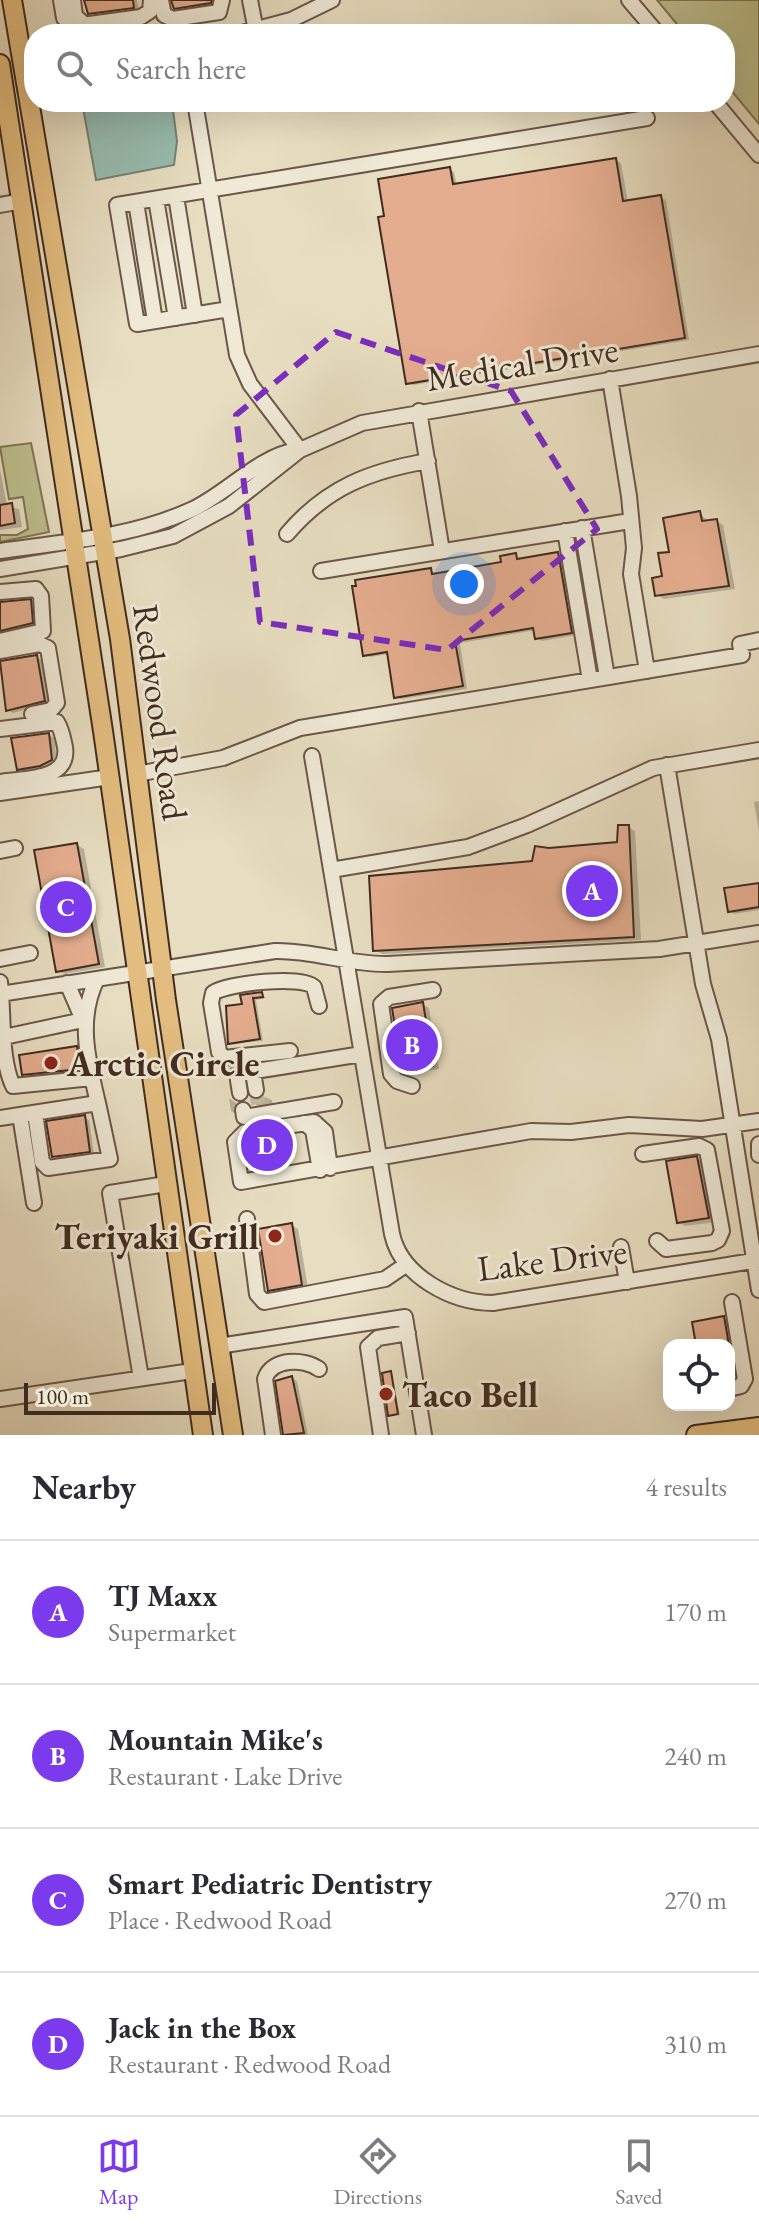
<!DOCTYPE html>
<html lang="en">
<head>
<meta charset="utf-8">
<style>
  :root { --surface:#fff; --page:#f7f7f7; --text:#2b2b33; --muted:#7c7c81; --line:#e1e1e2; --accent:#7c3aed }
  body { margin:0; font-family:"EB Garamond",serif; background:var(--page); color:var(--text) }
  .controls { position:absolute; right:24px; bottom:24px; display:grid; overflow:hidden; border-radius:16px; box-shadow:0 8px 32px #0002 }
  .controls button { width:72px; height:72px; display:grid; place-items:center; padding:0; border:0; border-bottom:2px solid var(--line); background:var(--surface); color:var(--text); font:40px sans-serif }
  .scale { position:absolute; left:24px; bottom:20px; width:192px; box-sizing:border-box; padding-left:8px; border:4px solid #412c20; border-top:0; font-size:22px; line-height:28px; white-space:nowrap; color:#412c20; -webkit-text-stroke:6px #efe9d6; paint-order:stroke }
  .you { position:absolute; left:464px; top:584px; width:28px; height:28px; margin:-20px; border:6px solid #fff; border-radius:50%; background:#1a73e8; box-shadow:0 0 0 12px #1a73e833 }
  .badge { display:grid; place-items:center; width:52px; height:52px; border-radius:50%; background:var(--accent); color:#fff; font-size:26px; font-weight:700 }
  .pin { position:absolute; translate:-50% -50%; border:4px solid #fff; box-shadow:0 2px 8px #0006 }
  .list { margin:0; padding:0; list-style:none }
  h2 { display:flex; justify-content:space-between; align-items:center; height:104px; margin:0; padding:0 32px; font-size:34px }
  h2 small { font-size:26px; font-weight:400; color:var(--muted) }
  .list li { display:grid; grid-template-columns:52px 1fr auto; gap:24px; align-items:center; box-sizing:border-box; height:144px; padding:0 32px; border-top:2px solid var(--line) }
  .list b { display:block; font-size:30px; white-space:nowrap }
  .list p { margin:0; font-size:26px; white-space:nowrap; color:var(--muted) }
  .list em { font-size:26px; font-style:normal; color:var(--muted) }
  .icon { flex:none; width:44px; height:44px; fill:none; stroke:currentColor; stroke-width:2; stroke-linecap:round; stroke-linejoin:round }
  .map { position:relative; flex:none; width:759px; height:1435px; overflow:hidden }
  .search { position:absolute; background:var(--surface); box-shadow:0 8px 32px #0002; left:24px; right:24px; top:24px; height:88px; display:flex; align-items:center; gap:20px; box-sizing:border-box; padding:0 28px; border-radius:32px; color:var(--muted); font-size:30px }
  .sheet { height:680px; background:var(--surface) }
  nav { display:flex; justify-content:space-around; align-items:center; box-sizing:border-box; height:112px; border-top:2px solid var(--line); background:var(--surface); font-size:22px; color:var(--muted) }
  nav a { display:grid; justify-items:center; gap:4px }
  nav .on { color:var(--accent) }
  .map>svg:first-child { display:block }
</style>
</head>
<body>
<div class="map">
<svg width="759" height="1435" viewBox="0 0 759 1435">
  <rect width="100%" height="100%" fill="#e7ddc0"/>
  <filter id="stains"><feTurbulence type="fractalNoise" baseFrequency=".0025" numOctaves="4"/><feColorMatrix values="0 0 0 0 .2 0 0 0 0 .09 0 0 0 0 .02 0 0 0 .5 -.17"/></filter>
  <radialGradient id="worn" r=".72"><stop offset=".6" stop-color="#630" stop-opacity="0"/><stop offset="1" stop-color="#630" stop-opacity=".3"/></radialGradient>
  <path fill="#bdbf8d" stroke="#7f7656" stroke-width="2" d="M657,0H759V124L725,83V34H685Z
    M31,443L49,532L0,542V535H17L28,529L23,497L9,499L0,447Z"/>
  <path fill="#97bcaf" stroke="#758276" stroke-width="2" d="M82,102H172L177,141L174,165L96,180Z"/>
  <path fill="#0003" d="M137,0L139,10L95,16L86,10V1Z
    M172,0H216V5L180,10Z
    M616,160L621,163L628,202L661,197L666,200L689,340L413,385L408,382L449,169L454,172L457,186Z
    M0,469L7,506L19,509L22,527L0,530Z
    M700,513L708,522L716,521L723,525L735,589L664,599L657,595L671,553Z
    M558,555L563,557L576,635L542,641L537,638L536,630L460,643L467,689L401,699L396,696L389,654L370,657L365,654L430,570L436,575L503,564L515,556L520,558Z
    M31,601L36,604L37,625L0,633V602Z
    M36,657L42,660L49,703L13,713L8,710L0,662Z
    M49,735L54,738L57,762L46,768L24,772L18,769Z
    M759,801V831L754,802Z
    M628,827L635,831L641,940L382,954L375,950L534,862L549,850L619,844Z
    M77,845L84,849L105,967L64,974L57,970Z
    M759,885V910L734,914L730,911Z
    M262,994L266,998L256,1000L263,1041L230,1043L244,1006L243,997Z
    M422,1004L429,1008L439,1069L409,1073L402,1068Z
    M76,1048L82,1051L84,1071L29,1077L24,1074Z
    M265,1097L272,1100L273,1106L261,1108L249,1100L259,1102Z
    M229,1098L243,1108L238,1115L231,1111Z
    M84,1117L89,1120L94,1154L58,1159L53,1156Z
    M284,1138L289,1141L291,1155L257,1161L252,1158Z
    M697,1158L704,1163L716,1222L685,1226L678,1222Z
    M291,1225L298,1229L308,1288L275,1293L268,1288Z
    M724,1318L729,1321L739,1380L729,1383V1345H698Z
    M391,1373L400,1415L393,1416L390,1415Z
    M292,1378L297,1381L308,1435H285Z"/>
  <path fill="#e4ad8f" stroke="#412c20" stroke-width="2" d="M84,0H133L134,8L88,14Z
    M171,0H212L211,3L174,9Z
    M616,158L623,201L661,195L685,338L406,384L378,217L384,216L378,179L450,167L453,184Z
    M12,503L15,523L0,526V505Z
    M700,511L702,521L717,519L729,586L655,596L652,578L662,576L658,553L669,552L663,518Z
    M558,552L572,633L535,639L533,628L455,641L463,686L394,698L387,652L363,656L352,586H356L355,580L431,568L432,574L501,562L500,556L516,553L517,559Z
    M31,599L33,623L0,631V602Z
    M37,655L45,701L6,711L0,661Z
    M49,733L52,760L40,766L17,770L11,738Z
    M618,825H629L634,937L373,951L369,876L532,861L535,846L549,848L617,842Z
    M77,843L99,964L56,972L34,850Z
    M759,883V907L728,912L724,888Z
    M262,992L263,997L253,998L260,1039L228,1044L226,1006L242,1004L240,995Z
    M423,1002L433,1066L402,1071L392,1008Z
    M77,1046L80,1069L22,1075L19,1055Z
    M85,1115L90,1152L52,1157L46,1121Z
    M284,1136L287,1153L250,1159V1141Z
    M697,1156L709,1218L677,1223L666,1161Z
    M292,1223L302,1285L268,1291L258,1229Z
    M724,1316L729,1345H696L692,1322Z
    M391,1371L398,1414L388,1416L382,1373Z
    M292,1376L304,1433L283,1435L275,1381Z"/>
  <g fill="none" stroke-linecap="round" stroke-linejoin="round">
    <path stroke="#c6baa0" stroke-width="14" stroke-dasharray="14 7" stroke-linecap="butt" d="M256,1090L259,1108"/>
    <g stroke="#6a5848" stroke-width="18">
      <path id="minor" d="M61,0L64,18L75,26L141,17L150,11L151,0
        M73,0L75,16L85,25
        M161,0L164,15L173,19L219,12L222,0
        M250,0L256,31
        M629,0L658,34
        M238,34L291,20L332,0
        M195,102L237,355L250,384L300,450
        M715,102L759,155
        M176,196L195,315
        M156,199L176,318
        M136,202L155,321
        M0,205L22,201
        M229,309L137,324L117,205L647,118
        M610,379L629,496L634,548L631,574L647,671
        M419,411L442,551
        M582,528L607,677
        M565,531L590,680
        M287,534C326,488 369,471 428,461
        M0,551C65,542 131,537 191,510C228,493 258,456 298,450
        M0,569L121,549L173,536L229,506L300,450L362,423L759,354
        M321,571L630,521
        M0,592L36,589L41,596L43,631L0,641
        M0,651L40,644L48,648L57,703L51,710L32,714
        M0,729L57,722C62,730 63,738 65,747C70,781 24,778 0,782
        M312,756L392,1234C401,1276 452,1303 493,1303L759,1260
        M667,765L703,984L719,1039L759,1290
        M137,774L223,758L300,728L742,655L740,644L759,640
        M0,793L110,777
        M0,851L15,848
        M331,870L468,847L527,825L653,768L759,750
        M0,959L30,953
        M0,982C4,1015 0,1058 13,1086L92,1078
        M67,983L83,1020
        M0,994L275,951C313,950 350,965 388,964L659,949L759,933
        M0,1038L83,1020
        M290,1051L224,1058L219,1052L211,1003L213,993C228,983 302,975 314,987L319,1006
        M253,1072L256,1090
        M412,1086L397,1081L391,1074L381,1004L389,997L433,990
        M240,1093L237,1074L362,1054
        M243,1110L244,1117L334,1102
        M35,1113L42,1162L48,1168L110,1159L98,1103
        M20,1115L98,1103C88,1061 77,1019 97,979
        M0,1118L20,1115L34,1203
        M304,1123L313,1130L320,1170
        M759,1144V1155
        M643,1154L699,1146L707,1150L722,1231L718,1240L712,1243L666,1249L657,1241
        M330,1168L325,1132L314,1122L245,1132L235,1142L241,1182L531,1131L571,1132L629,1125L702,1129L759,1121
        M247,1219L257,1294L264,1302L385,1279L407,1264
        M621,1247L627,1282
        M219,1346L405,1317L424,1435
        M141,1378L110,1193L166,1184
        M729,1389L741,1386L745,1379L732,1302
        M0,1399L192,1371
        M273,1435L265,1379C271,1358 304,1358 319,1369
        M381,1435L368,1347L378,1338L408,1333"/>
    </g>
    <g stroke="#412c20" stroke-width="22">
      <path id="major" d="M12,0L120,639L166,1000L233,1435
        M0,64L103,731L203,1435
        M696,1435L759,1427"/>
    </g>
    <use href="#minor" stroke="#efe9d6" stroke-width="14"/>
    <use href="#major" stroke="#e4be80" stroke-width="18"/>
  </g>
  <path fill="none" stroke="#7b2cbf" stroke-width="6" stroke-dasharray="16 10" stroke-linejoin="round" d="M336,332L511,391L597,529L447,650L260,622L236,415Z"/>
  <g fill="#8f2418" stroke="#efe9d6" stroke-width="3">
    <circle cx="51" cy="1063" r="8"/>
    <circle cx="275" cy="1236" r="8"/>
    <circle cx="386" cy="1394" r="8"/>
  </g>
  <g text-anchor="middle" stroke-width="6" stroke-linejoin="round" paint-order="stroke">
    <g font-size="36" fill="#412c20" stroke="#efe9d6">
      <text transform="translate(522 363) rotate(-9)" y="13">Medical Drive</text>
      <text transform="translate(161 712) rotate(82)" y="13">Redwood Road</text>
      <text transform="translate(552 1259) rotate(-7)" y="13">Lake Drive</text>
    </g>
    <g font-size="36" font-weight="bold" fill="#412c20" stroke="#efe9d6" text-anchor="start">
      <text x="67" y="1076">Arctic Circle</text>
      <text x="259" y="1249" text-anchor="end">Teriyaki Grill</text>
      <text x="402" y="1407">Taco Bell</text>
    </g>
  </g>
  <rect width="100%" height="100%" filter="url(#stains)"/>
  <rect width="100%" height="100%" fill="url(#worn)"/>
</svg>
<div class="controls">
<button><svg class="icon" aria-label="locate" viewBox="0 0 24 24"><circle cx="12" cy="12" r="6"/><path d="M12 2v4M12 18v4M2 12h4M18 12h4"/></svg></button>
</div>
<div class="scale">100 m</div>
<div class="you"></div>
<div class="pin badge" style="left:592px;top:891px">A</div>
<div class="pin badge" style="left:412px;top:1045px">B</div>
<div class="pin badge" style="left:66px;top:907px">C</div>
<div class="pin badge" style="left:267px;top:1145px">D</div>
<div class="search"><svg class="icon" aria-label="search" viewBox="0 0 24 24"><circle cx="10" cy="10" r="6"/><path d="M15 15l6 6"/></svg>Search here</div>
</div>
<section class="sheet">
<h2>Nearby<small>4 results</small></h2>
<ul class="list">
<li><span class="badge">A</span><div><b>TJ Maxx</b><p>Supermarket</p></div><em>170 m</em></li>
<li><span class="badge">B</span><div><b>Mountain Mike's</b><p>Restaurant · Lake Drive</p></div><em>240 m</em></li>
<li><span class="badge">C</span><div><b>Smart Pediatric Dentistry</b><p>Place · Redwood Road</p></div><em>270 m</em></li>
<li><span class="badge">D</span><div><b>Jack in the Box</b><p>Restaurant · Redwood Road</p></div><em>310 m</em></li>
</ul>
</section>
<nav>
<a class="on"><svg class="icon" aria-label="map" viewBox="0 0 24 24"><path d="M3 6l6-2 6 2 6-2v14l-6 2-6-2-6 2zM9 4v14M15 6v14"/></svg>Map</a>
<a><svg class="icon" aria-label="directions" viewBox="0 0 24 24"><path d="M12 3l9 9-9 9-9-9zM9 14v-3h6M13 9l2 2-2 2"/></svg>Directions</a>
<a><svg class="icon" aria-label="saved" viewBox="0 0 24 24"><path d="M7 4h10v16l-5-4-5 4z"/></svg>Saved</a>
</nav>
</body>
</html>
